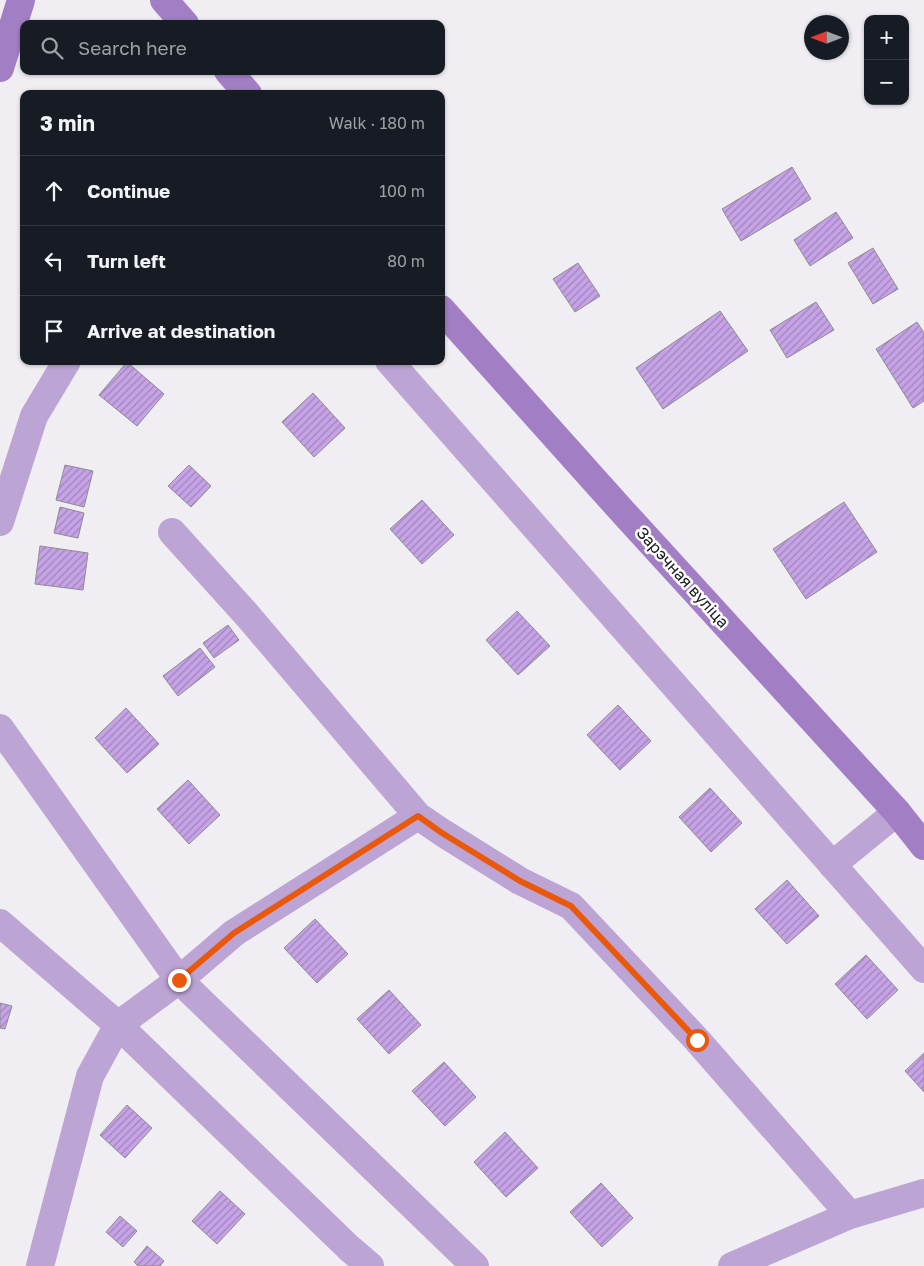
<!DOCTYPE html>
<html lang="en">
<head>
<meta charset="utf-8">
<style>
  :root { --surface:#171b24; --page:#20242c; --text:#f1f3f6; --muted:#9ea1a6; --line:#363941 }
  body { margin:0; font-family:"Golos Text",sans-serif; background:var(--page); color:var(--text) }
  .controls { position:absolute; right:15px; top:15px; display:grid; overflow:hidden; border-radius:10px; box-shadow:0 1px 4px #0004 }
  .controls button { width:45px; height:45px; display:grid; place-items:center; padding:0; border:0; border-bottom:1px solid var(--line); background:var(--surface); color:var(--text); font:25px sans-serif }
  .compass { position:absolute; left:804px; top:15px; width:45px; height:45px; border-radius:50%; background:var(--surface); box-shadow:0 1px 4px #0004; rotate:270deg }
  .stop { position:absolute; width:15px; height:15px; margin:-11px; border:4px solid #ea580c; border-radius:50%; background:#fff }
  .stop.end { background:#ea580c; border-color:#fff; box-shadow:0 1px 5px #0008 }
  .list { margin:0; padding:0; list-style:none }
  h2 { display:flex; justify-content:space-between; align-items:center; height:65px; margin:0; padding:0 20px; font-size:21px }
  h2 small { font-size:16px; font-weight:400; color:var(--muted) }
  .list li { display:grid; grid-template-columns:32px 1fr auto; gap:15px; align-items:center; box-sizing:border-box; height:70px; padding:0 20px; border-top:1px solid var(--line) }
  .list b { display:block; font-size:19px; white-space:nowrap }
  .list em { font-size:16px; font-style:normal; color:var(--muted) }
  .icon { flex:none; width:28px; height:28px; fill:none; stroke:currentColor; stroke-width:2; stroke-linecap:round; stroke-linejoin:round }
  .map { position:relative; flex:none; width:924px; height:1266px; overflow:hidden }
  .search { position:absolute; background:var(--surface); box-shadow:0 1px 4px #0004; left:20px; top:20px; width:425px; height:55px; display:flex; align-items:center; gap:12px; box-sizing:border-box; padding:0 18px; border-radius:10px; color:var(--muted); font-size:19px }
  .panel { position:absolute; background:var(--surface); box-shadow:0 1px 4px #0004; left:20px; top:90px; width:425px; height:275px; border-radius:10px }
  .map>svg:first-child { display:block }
</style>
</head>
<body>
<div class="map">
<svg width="924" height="1266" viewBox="0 0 924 1266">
  <defs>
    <pattern id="building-hatch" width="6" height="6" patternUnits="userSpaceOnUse" patternTransform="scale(1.25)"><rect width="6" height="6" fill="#c5a3e6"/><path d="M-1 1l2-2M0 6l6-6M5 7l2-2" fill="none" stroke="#9f84ba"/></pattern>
  </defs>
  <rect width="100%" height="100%" fill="#f0eef3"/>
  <path fill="url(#building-hatch)" stroke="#8e8c90" d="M792,167L811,199L741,241L722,209Z
    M836,212L853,238L810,266L794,240Z
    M873,248L898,289L873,304L848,263Z
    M578,263L600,296L575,312L553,279Z
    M816,302L834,330L787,358L770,330Z
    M720,311L748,351L663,409L636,368Z
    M917,322L924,333V401L913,408L876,349Z
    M127,362L164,394L137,426L99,395Z
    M313,393L345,428L314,457L282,422Z
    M65,465L93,471L84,507L56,500Z
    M189,465L211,486L191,507L168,486Z
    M422,500L454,535L422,564L390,529Z
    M844,502L877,552L806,599L773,549Z
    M60,507L84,513L78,538L54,533Z
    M40,546L88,553L83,590L35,584Z
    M517,611L550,646L518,675L486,640Z
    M228,625L239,640L214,658L203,643Z
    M200,648L215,667L178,696L163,676Z
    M618,705L651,741L620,770L587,735Z
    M126,708L159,744L127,773L95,738Z
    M188,780L220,815L189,844L157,809Z
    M710,788L742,823L711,852L679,817Z
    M787,880L819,916L787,944L755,909Z
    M315,919L348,954L317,983L284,948Z
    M866,955L898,990L867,1019L835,984Z
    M389,990L421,1025L389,1054L357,1019Z
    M0,1003L12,1006L5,1029L0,1028Z
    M924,1053V1092L905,1071Z
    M444,1062L476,1097L445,1126L412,1091Z
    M127,1105L152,1128L125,1158L100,1135Z
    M505,1132L538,1168L506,1197L474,1162Z
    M601,1183L633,1218L602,1247L570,1212Z
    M220,1191L245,1214L217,1244L192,1221Z
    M120,1216L137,1231L123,1247L106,1232Z
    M147,1246L164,1261L160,1266H138L134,1262Z"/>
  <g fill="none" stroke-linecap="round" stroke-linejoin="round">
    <path stroke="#bca4d4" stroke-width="28" d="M389,361L924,969
      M0,522L34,416L67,361
      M172,532L247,615L418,816L443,833L520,881L571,906L697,1040L850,1215
      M0,728L179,980L475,1266
      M832,865L897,812
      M0,923L118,1025L349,1248L370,1266
      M40,1266L90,1076L118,1025L179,980L234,933L418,816
      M732,1266L850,1215L924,1193"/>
    <path stroke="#a27ec5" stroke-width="28" d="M164,0L185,24
      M0,68L21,0
      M228,71L248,94
      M441,309L622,511L897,812L924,846"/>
  </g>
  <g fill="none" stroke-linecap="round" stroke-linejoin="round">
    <path stroke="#ea580c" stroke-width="6" d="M179,980L234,933L418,816L442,833L520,881L571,906L697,1040"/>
  </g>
  <g text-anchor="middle" stroke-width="5" stroke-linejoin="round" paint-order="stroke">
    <g font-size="16" fill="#1a191b" stroke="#fff">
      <text transform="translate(683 577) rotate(48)" y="6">Зарэчная вуліца</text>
    </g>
  </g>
</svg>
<div class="controls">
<button>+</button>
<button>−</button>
</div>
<svg class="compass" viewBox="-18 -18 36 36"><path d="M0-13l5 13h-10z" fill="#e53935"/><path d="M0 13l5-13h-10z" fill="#9ea1a6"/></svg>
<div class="stop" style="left:697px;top:1040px"></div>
<div class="stop end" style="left:179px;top:980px"></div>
<div class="search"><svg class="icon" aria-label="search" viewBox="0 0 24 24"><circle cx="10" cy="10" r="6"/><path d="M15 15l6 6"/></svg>Search here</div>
<section class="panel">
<h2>3 min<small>Walk · 180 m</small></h2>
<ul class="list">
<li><svg class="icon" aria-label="ahead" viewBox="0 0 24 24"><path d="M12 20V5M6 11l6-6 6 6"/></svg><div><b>Continue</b></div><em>100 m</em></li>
<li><svg class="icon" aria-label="left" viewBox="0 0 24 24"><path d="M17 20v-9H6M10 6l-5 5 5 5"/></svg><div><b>Turn left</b></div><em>80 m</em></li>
<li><svg class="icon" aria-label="arrive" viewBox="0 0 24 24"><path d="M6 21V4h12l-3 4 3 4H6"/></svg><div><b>Arrive at destination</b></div></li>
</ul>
</section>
</div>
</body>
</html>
